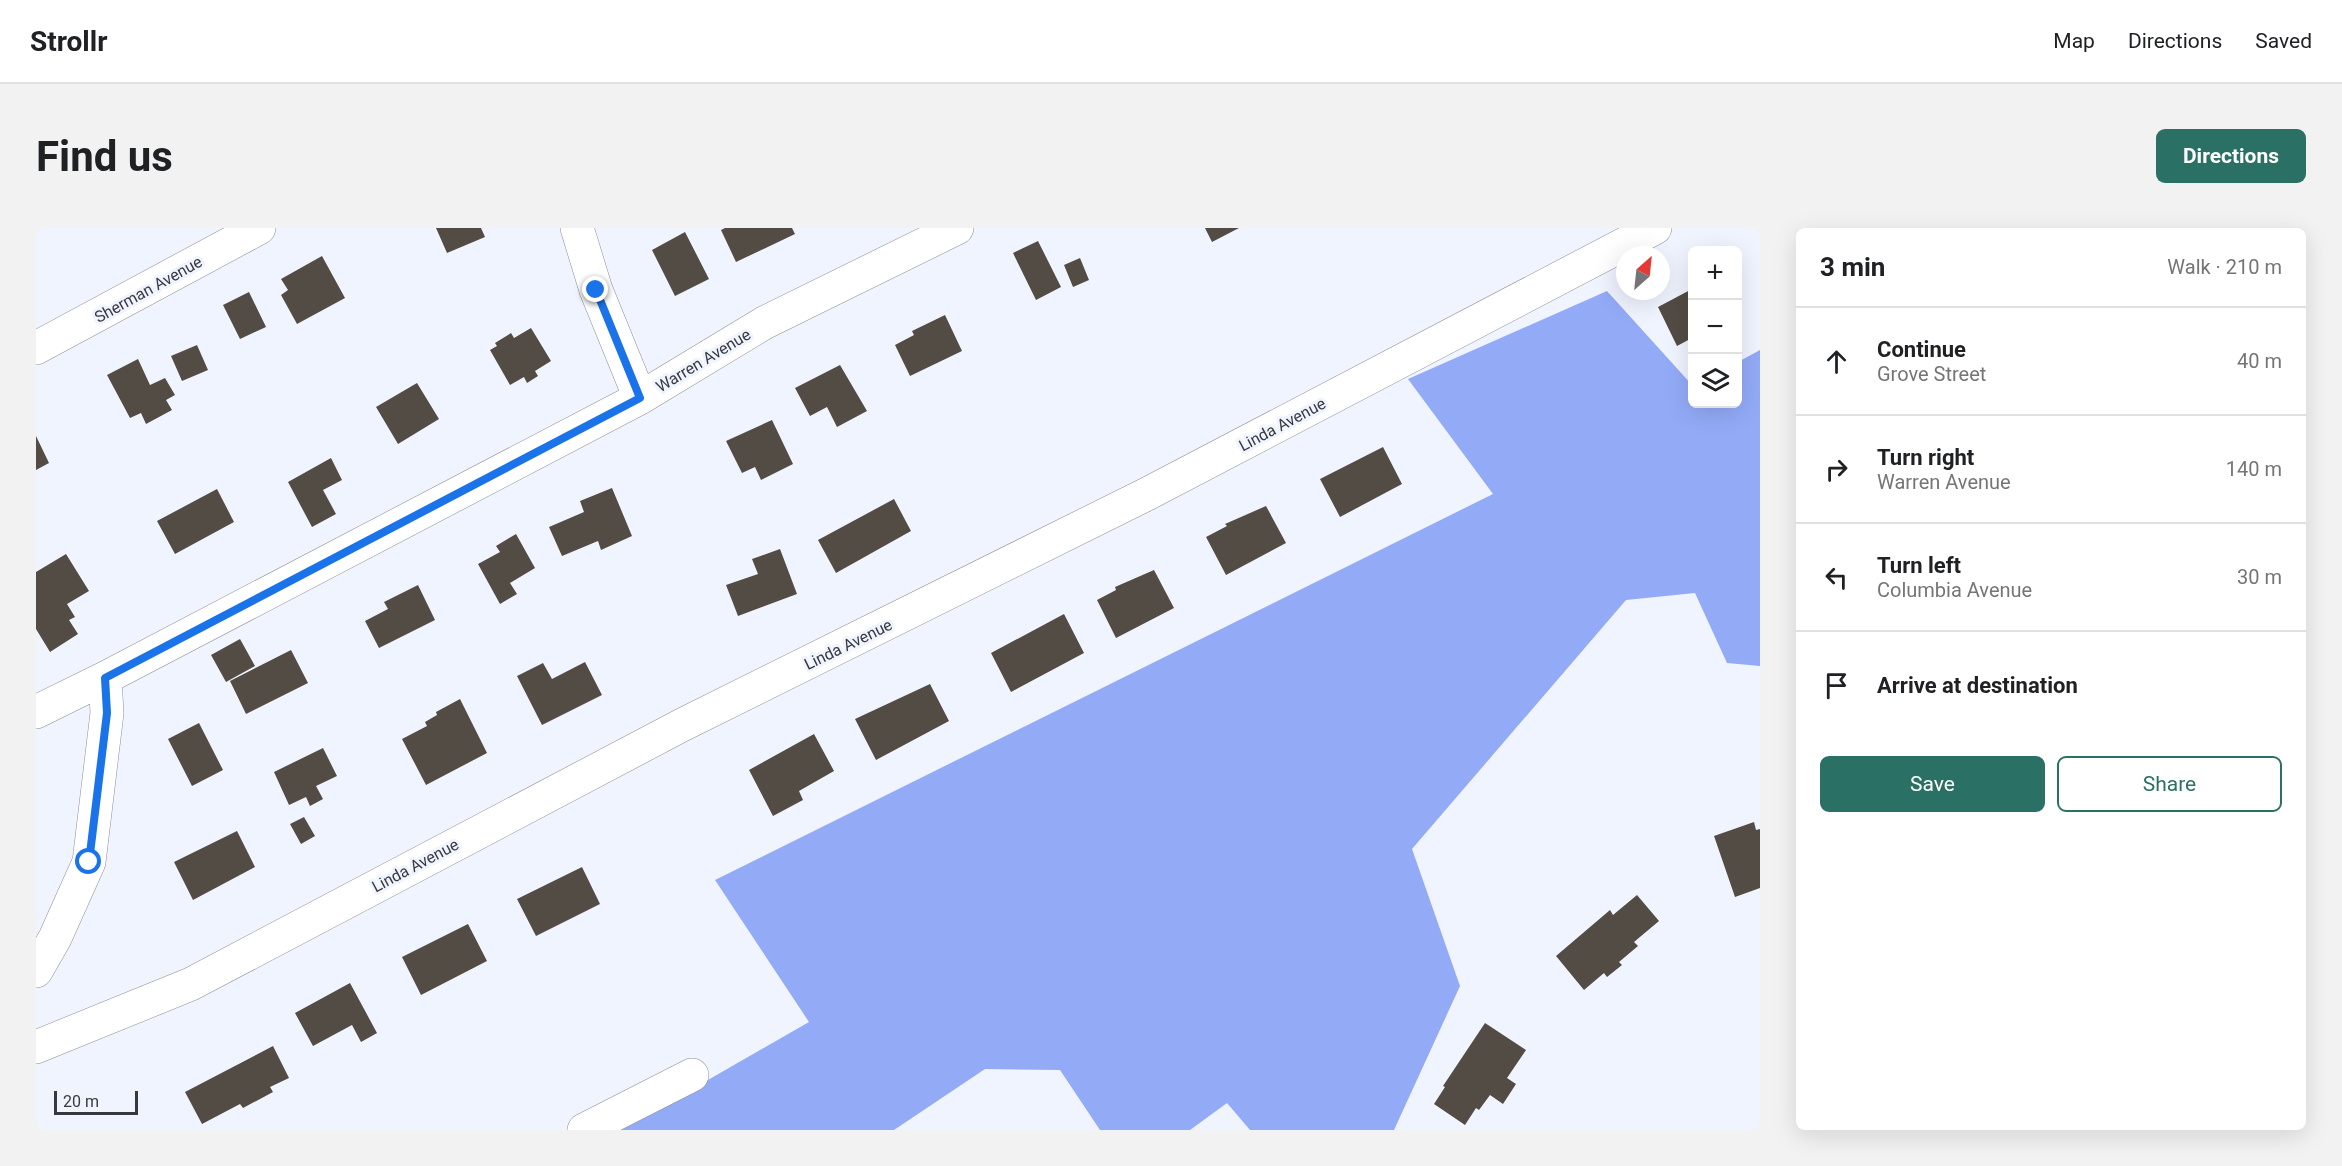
<!DOCTYPE html>
<html lang="en">
<head>
<meta charset="utf-8">
<style>
  :root { --surface:#fff; --page:#f2f2f2; --text:#202124; --muted:#757577; --line:#e0e0e0; --accent:#2b7064 }
  body { margin:0; font-family:Roboto,sans-serif; background:var(--page); color:var(--text) }
  .controls { position:absolute; right:18px; top:18px; display:grid; overflow:hidden; border-radius:9px; box-shadow:0 6px 24px #0002 }
  .controls button { width:54px; height:54px; display:grid; place-items:center; padding:0; border:0; border-bottom:2px solid var(--line); background:var(--surface); color:var(--text); font:30px sans-serif }
  .compass { position:absolute; left:1580px; top:18px; width:54px; height:54px; border-radius:50%; background:var(--surface); box-shadow:0 6px 24px #0002; rotate:27deg }
  .scale { position:absolute; left:18px; bottom:15px; width:84px; box-sizing:border-box; padding-left:6px; border:3px solid #38393d; border-top:0; font-size:16px; line-height:21px; white-space:nowrap; color:#38393d; -webkit-text-stroke:4px #f0f4ff; paint-order:stroke }
  .stop { position:absolute; width:18px; height:18px; margin:-14px; border:4px solid #1a73e8; border-radius:50%; background:#fff }
  .stop.end { background:#1a73e8; border-color:#fff; box-shadow:0 2px 6px #0008 }
  .list { margin:0; padding:0; list-style:none }
  h2 { display:flex; justify-content:space-between; align-items:center; height:78px; margin:0; padding:0 24px; font-size:26px }
  h2 small { font-size:20px; font-weight:400; color:var(--muted) }
  .list li { display:grid; grid-template-columns:39px 1fr auto; gap:18px; align-items:center; box-sizing:border-box; height:108px; padding:0 24px; border-top:2px solid var(--line) }
  .list b { display:block; font-size:22px; white-space:nowrap }
  .list p { margin:0; font-size:20px; white-space:nowrap; color:var(--muted) }
  .list em { font-size:20px; font-style:normal; color:var(--muted) }
  .actions { display:flex; gap:12px; padding:18px 24px }
  .actions a { flex:1; padding:14px 0; border:2px solid var(--accent); border-radius:9px; text-align:center; font-size:21px; color:var(--accent) }
  .actions .main { background:var(--accent); color:#fff }
  .icon { flex:none; width:33px; height:33px; fill:none; stroke:currentColor; stroke-width:2; stroke-linecap:round; stroke-linejoin:round }
  .map { position:relative; flex:none; width:1724px; height:902px; overflow:hidden; border-radius:9px }
  header { display:flex; align-items:center; gap:36px; box-sizing:border-box; height:84px; padding:0 30px; background:var(--surface); border-bottom:2px solid var(--line) }
  header strong { font-size:28px }
  nav { display:flex; gap:33px; margin-inline-start:auto; font-size:21px }
  .intro { display:flex; align-items:center; justify-content:space-between; box-sizing:border-box; height:144px; padding:0 36px }
  h1 { margin:0; font-size:42px }
  .button { padding:15px 27px; border-radius:9px; background:var(--accent); color:#fff; font-size:21px; font-weight:700 }
  main { display:flex; gap:36px; padding:0 36px }
  aside { flex:1; background:var(--surface); border-radius:9px; box-shadow:0 6px 24px #0002 }
  .map>svg:first-child { display:block }
</style>
</head>
<body>
<header>
<strong>Strollr</strong>
<nav><a>Map</a><a>Directions</a><a>Saved</a></nav>
</header>
<div class="intro"><h1>Find us</h1><a class="button">Directions</a></div>
<main>
<div class="map">
<svg width="1724" height="902" viewBox="0 0 1724 902">
  <rect width="100%" height="100%" fill="#f0f4ff"/>
  <path fill="#93aaf7" d="M1571,63L1656,157V176H1702V134L1724,122V438L1691,435L1659,365L1590,372L1376,621L1424,758L1358,902H1214L1191,875L1154,902H1064L1024,842L949,841L858,902H585L773,794L679,652L1457,266L1372,151Z"/>
  <path fill="#534c45" d="M400,0H445L449,9L411,25Z
    M689,0H756L759,6L700,34L685,2Z
    M1169,0H1203L1176,14Z
    M649,4L673,51L639,68L616,22Z
    M1002,13L1025,59L1000,72L977,25Z
    M286,28L309,70L261,96L245,67L252,62L245,51Z
    M1044,30L1053,52L1037,59L1028,37Z
    M1656,61V110L1641,118L1622,79Z
    M213,64L230,99L204,111L187,77Z
    M909,87L926,123L874,148L859,117L878,107L876,103Z
    M495,100L515,133L499,143L502,148L491,155L488,149L474,157L454,122L461,118L459,115L475,105L478,110Z
    M161,117L172,142L146,153L135,128Z
    M102,131L114,157L129,150L139,167L130,172L136,182L110,196L105,185L94,190L71,147Z
    M804,137L831,183L801,199L791,179L774,188L759,160Z
    M381,155L403,191L362,216L340,179Z
    M736,192L757,236L725,252L719,239L706,245L690,213Z
    M0,208L13,235L0,242Z
    M1347,219L1366,256L1304,289L1284,251Z
    M295,230L306,252L287,262L300,286L276,299L252,254Z
    M576,260L596,308L565,322L562,313L526,328L513,299L548,284L544,273Z
    M181,261L198,294L139,326L121,293Z
    M858,271L875,303L800,345L782,312Z
    M1230,278L1250,315L1190,347L1170,309L1191,298L1189,296Z
    M480,306L499,340L474,355L481,366L464,376L442,336L464,324L460,318Z
    M744,321L761,366L702,388L690,357L722,346L716,331Z
    M30,326L53,363L31,376L39,389L33,392L42,406L14,424L0,401V344Z
    M1118,342L1138,380L1080,410L1061,372L1080,362L1079,359Z
    M382,357L399,392L343,420L329,393L352,381L348,374Z
    M1028,386L1048,425L975,464L955,425Z
    M204,411L219,438L190,454L175,427Z
    M255,422L272,455L210,486L194,453Z
    M549,434L566,467L506,497L481,448L507,435L516,451Z
    M894,456L913,493L840,532L819,491Z
    M424,471L451,525L390,557L366,511L391,498L389,494L401,487L400,484Z
    M163,495L187,542L156,558L132,511Z
    M778,506L798,543L763,563L767,572L737,588L713,542Z
    M287,520L301,548L280,558L287,571L274,578L270,569L253,577L238,544Z
    M268,589L279,608L265,616L254,596Z
    M1718,594L1720,602L1724,601V660L1699,669L1678,608Z
    M201,603L219,639L157,672L138,634Z
    M546,639L564,676L500,708L481,671Z
    M1601,667L1623,693L1598,714L1602,718L1583,734L1586,737L1571,749L1568,745L1548,762L1520,728L1574,682L1577,687Z
    M432,696L451,733L385,767L366,729Z
    M314,755L341,805L325,814L316,797L277,818L259,785Z
    M1449,795L1490,822L1471,850L1480,856L1467,876L1454,867L1443,882L1440,880L1429,897L1398,876L1409,859L1407,858Z
    M237,818L253,850L234,859L237,864L207,880L204,876L166,896L149,864Z"/>
  <g fill="none" stroke-linecap="round" stroke-linejoin="round">
    <g stroke="#8c909a" stroke-width="34">
      <path id="minor" d="M541,0L560,62L604,170
        M0,120L223,0
        M0,484L69,450L604,170L728,95L921,0
        M0,743L19,710L53,634L71,485L69,450
        M0,819L155,756L646,497L1111,266L1619,0
        M548,902L656,847"/>
    </g>
    <use href="#minor" stroke="#fff" stroke-width="33"/>
  </g>
  <g fill="none" stroke-linecap="round" stroke-linejoin="round">
    <path stroke="#1a73e8" stroke-width="8" d="M53,634L71,485L69,450L604,170L560,62"/>
  </g>
  <g text-anchor="middle" stroke-width="6" stroke-linejoin="round" paint-order="stroke">
    <g font-size="16" fill="#38393d" stroke="#f0f4ff">
      <text transform="translate(112 61) rotate(-29)" y="6">Sherman Avenue</text>
      <text transform="translate(667 132) rotate(-31)" y="6">Warren Avenue</text>
      <text transform="translate(1246 196) rotate(-28)" y="6">Linda Avenue</text>
      <text transform="translate(812 416) rotate(-26)" y="6">Linda Avenue</text>
      <text transform="translate(379 637) rotate(-28)" y="6">Linda Avenue</text>
    </g>
  </g>
</svg>
<div class="controls">
<button>+</button>
<button>−</button>
<button><svg class="icon" aria-label="layers" viewBox="0 0 24 24"><path d="M12 4l9 5-9 5-9-5zM3 14l9 5 9-5"/></svg></button>
</div>
<svg class="compass" viewBox="-18 -18 36 36"><path d="M0-13l5 13h-10z" fill="#e53935"/><path d="M0 13l5-13h-10z" fill="#757577"/></svg>
<div class="scale">20 m</div>
<div class="stop" style="left:53px;top:634px"></div>
<div class="stop end" style="left:560px;top:62px"></div>
</div>
<aside>
<h2>3 min<small>Walk · 210 m</small></h2>
<ul class="list">
<li><svg class="icon" aria-label="ahead" viewBox="0 0 24 24"><path d="M12 20V5M6 11l6-6 6 6"/></svg><div><b>Continue</b><p>Grove Street</p></div><em>40 m</em></li>
<li><svg class="icon" aria-label="right" viewBox="0 0 24 24"><path d="M7 20v-9h11M14 6l5 5-5 5"/></svg><div><b>Turn right</b><p>Warren Avenue</p></div><em>140 m</em></li>
<li><svg class="icon" aria-label="left" viewBox="0 0 24 24"><path d="M17 20v-9H6M10 6l-5 5 5 5"/></svg><div><b>Turn left</b><p>Columbia Avenue</p></div><em>30 m</em></li>
<li><svg class="icon" aria-label="arrive" viewBox="0 0 24 24"><path d="M6 21V4h12l-3 4 3 4H6"/></svg><div><b>Arrive at destination</b></div></li>
</ul>
<div class="actions"><a class="main">Save</a><a>Share</a></div>
</aside>
</main>
</body>
</html>
